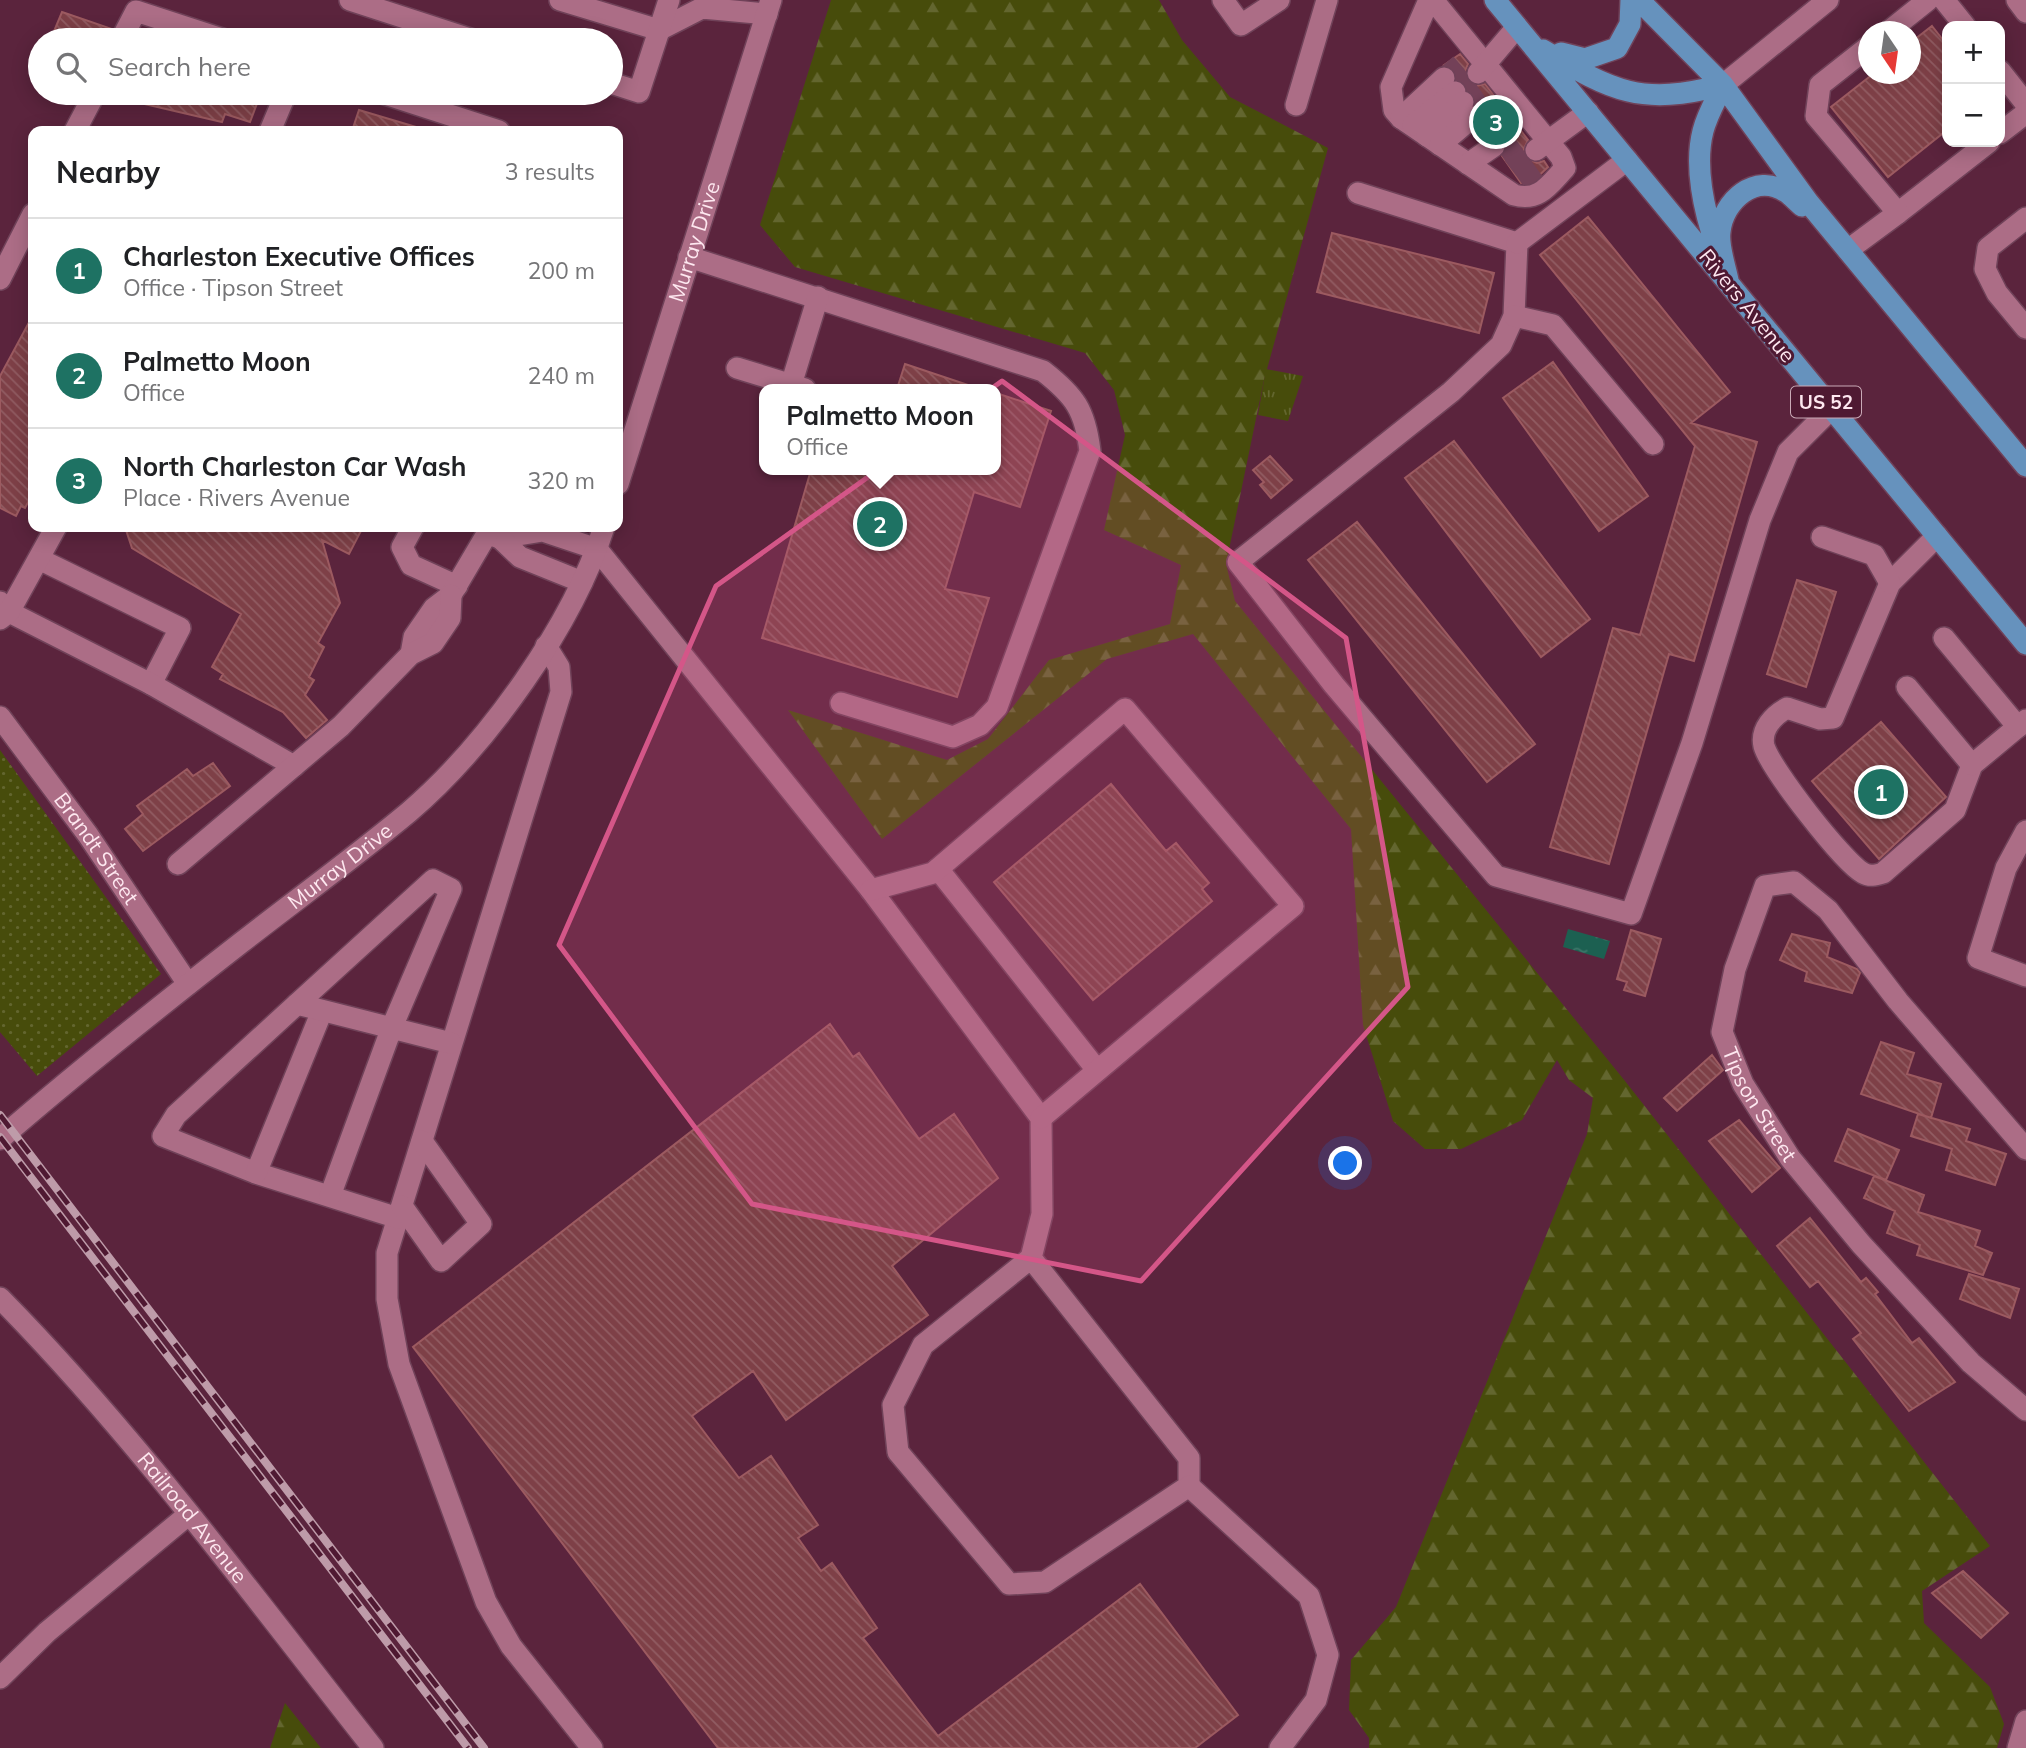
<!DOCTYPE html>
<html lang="en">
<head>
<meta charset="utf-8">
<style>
  :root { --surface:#fff; --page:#f6f6f6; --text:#202124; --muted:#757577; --line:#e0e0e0; --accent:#1e7263 }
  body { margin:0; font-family:Mulish,sans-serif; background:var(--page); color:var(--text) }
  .controls { position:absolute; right:21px; top:21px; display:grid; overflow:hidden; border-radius:14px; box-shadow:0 4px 18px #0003 }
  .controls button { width:63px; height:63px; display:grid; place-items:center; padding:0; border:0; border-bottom:2px solid var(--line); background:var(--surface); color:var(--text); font:35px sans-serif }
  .compass { position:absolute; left:1858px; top:21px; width:63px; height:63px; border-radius:50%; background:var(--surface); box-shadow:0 4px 18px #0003; rotate:167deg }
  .you { position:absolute; left:1346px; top:1164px; width:24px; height:24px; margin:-18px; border:5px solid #fff; border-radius:50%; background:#1a73e8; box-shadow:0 0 0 10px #1a73e833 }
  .badge { display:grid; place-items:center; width:46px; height:46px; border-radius:50%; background:var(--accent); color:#fff; font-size:23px; font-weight:700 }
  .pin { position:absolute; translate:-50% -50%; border:4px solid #fff; box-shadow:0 2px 7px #0006 }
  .popup { position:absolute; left:759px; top:384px; width:242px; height:91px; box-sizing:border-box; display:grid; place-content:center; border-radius:14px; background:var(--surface); filter:drop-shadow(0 2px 5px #0005); font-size:23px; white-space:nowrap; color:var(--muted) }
  .popup b { font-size:26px; color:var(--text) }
  .popup::after { content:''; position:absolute; left:50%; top:100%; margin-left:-14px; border:14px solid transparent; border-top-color:var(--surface) }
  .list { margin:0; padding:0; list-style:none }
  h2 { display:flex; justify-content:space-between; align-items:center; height:91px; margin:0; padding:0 28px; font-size:30px }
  h2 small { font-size:23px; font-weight:400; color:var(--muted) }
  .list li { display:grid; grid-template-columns:46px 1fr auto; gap:21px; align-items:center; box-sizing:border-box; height:105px; padding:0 28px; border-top:2px solid var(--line) }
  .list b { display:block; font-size:26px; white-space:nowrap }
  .list p { margin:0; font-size:23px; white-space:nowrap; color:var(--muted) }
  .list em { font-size:23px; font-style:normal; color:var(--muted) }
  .icon { flex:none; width:38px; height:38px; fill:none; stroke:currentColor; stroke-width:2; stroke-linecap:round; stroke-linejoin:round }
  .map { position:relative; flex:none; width:2026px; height:1748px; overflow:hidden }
  .search { position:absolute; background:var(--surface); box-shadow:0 4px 18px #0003; left:28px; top:28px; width:595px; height:77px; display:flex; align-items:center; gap:18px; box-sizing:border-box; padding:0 24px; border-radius:38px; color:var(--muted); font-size:26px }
  .panel { position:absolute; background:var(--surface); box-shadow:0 4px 18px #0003; left:28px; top:126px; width:595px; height:406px; border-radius:14px }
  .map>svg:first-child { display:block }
</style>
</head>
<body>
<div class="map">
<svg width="2026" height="1748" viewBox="0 0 2026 1748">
  <defs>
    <pattern id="grass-dots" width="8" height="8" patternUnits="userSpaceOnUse" patternTransform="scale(1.75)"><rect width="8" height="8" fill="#474c0b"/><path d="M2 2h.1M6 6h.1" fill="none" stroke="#63662f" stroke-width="1.8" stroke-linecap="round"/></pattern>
    <pattern id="forest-firs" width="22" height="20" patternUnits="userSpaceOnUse" patternTransform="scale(1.75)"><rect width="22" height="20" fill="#474c0b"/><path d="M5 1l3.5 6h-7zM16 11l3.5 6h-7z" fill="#63662f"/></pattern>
    <pattern id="park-tufts" width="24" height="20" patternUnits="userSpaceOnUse" patternTransform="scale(1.75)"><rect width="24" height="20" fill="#474c0b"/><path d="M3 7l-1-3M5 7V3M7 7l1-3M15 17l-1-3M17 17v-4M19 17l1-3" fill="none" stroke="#63662f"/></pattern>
    <pattern id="water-ripples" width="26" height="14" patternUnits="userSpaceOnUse" patternTransform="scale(1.75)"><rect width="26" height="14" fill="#1c6051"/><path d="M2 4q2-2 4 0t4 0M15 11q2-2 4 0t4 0" fill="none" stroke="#3e776a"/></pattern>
    <pattern id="building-back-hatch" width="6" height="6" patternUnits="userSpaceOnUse" patternTransform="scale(1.75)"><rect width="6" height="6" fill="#7e4047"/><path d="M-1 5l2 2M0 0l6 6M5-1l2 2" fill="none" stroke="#915c62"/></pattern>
  </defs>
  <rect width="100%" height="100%" fill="#5b243d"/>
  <path fill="url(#grass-dots)" d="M0,750L161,974L37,1076L0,1032Z"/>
  <path fill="url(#forest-firs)" d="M831,0H1159L1182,40L1230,97L1328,148L1264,380L1226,564L1235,601L1625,1081L1990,1546L1922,1591L1924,1623L1990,1687L2004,1724L1997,1748H1369V1738L1349,1710L1351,1660L1396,1607L1587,1134L1593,1098L1569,1080L1557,1060L1522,1120L1461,1149H1425L1393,1121L1363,1025L1351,829L1193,634L1107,659L882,839L788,710L947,760L988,739L1049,660L1170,624L1181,565L1104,530L1125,435L1114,390L1085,353L795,267L760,225Z
    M285,1703L321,1748H270Z"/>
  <path fill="url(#park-tufts)" d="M1266,369L1303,376L1288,421L1258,415Z"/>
  <path fill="url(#water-ripples)" d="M1568,929L1610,941L1604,959L1563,947Z"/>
  <path fill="url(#building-back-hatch)" stroke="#9c5a60" stroke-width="2" d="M62,12L112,29L108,40H67L52,36Z
    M1932,26L1947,45V130L1888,177L1831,107L1873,74H1910V43Z
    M1460,54L1468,64L1465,71L1469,82L1476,86L1485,84L1528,140L1523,151L1526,158L1537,163L1544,161L1548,167L1532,182L1521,183L1502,156L1507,146L1505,139L1499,134L1487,135L1481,127L1486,121L1483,109L1476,104V98L1465,83L1457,79L1454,70L1444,65Z
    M127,93H261L250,122L225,114L222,122L127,100Z
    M359,110L416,127L415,131H352Z
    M1588,217L1730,392L1691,423L1757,442L1694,661L1669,654L1609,864L1550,847L1613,628L1640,635L1695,446L1540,255Z
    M1332,233L1494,273L1479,333L1317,292Z
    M33,315V493L25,508L21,506L16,516L0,508V376Z
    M1553,362L1648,496L1599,531L1503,398Z
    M905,364L971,386V389H897Z
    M996,393L1051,411L1020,507L974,492L945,589L989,598L957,697L762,638L811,470H996Z
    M1454,441L1590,619L1541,657L1405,478Z
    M1270,456L1292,480L1271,498L1260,485L1264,482L1253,470Z
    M1357,522L1535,744L1487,782L1308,560Z
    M125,527H363L349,554L322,540L340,603L318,643L324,647L309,677L314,680L305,695L327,720L306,738L283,712L220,679L223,674L212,667L241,614L132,548Z
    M1797,580L1836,592L1806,687L1767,674Z
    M1881,722L1946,797L1879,859L1812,781Z
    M213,763L230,786L143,851L125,829L143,814L137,806L187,769L193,776Z
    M1111,784L1166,851L1176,843L1209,883L1202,889L1212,901L1093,1000L994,882Z
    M1631,930L1661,939L1645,996L1624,990L1627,982L1617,979Z
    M1792,934L1830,943L1827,957L1857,969L1860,973L1852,993L1805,981L1807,972L1780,960Z
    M830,1024L853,1057L859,1053L919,1139L954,1114L998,1178L892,1266L928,1315L786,1420L753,1371L692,1416L739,1478L771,1456L818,1525L798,1538L821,1571L832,1563L877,1628L863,1638L938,1736L1140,1584L1238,1715L1195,1748H718L413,1347Z
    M1881,1042L1914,1053L1907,1074L1941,1084L1931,1118L1861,1094Z
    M1712,1055L1723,1070L1677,1111L1664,1098Z
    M1918,1114L1970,1129L1966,1141L2006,1154L1995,1185L1946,1170L1952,1149L1911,1136Z
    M1739,1120L1780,1168L1752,1192L1709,1141Z
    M1848,1129L1899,1150L1886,1180L1835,1161Z
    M1874,1176L1924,1195L1918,1212L1980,1231L1975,1246L1992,1253L1983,1275L1917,1255L1920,1245L1887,1233L1895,1211L1864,1198Z
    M1810,1218L1861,1282L1866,1278L1878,1292L1875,1294L1912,1343L1919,1338L1955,1382L1909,1411L1853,1339L1861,1333L1818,1281L1810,1287L1777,1246Z
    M1969,1274L2019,1289L2010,1318L1960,1299Z
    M1963,1571L2008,1613L1981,1638L1932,1593Z"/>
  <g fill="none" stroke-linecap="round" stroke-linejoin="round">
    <path stroke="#734158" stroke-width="21" stroke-dasharray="21 10" stroke-linecap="butt" d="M1444,78L1468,58
      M1455,92L1478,73
      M1463,102L1487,85
      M1473,117L1498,100
      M1501,155L1526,137
      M1511,169L1536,150
      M1520,181L1545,163"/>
    <g stroke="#704259" stroke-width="24">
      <g id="minor">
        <path d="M350,0L473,40"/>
        <path d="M560,0L659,30L702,8L767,14"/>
        <path d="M1223,0L1241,25L1279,0"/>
        <path d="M1429,0L1391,87L1394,110L1401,118L1514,195C1539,202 1549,185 1565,168L1561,157L1433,0"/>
        <path d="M1944,0L1965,26"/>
        <path d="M2017,0L2026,12"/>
        <path d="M1888,32L1928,0"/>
        <path d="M121,40L136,11L225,40"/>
        <path d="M2000,71L2026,104"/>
        <path d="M1478,73L1517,27"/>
        <path d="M611,83L639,92L669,0"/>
        <path d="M1723,85L1828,0"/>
        <path d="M382,93L499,131"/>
        <path d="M1296,105L1327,0"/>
        <path d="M1401,118L1444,78"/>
        <path d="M1413,125L1455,92"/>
        <path d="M75,131L95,93"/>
        <path d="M270,131L286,93"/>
        <path d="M2000,133L2026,113"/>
        <path d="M1427,136L1463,102"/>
        <path d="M1440,145L1473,117"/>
        <path d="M1536,150L1588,112"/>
        <path d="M1468,164L1494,146"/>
        <path d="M1358,193L1517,243L1514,316L1501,345L1451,392L1238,562L1334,685L1496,876L1631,914L1692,743L1760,520L1788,452L1832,408"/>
        <path d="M1898,213L1989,142"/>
        <path d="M2026,218L1988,248L1985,269L1997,293L2026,328"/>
        <path d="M1517,243L1627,160"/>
        <path d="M1848,250L1898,213L1816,116L1820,85L1868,47"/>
        <path d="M689,257L1043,371C1075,396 1085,410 1090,451L997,707L980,725L953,737L841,703"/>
        <path d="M0,279L33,214"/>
        <path d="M1514,316L1553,325L1653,444"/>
        <path d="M737,368L805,389"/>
        <path d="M791,385L818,297"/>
        <path id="s1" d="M618,484L771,0"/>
        <path d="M413,527L402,547L411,565L457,586"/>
        <path d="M488,534L500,538L543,531L597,549L871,890L1041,1118L1042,1214L1031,1258L923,1345L893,1405L898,1452L1009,1584L1045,1582L1189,1486V1458L1031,1258"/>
        <path d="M1937,536L1890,583L1833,718L1820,719L1787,708C1774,715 1760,729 1764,746C1770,768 1843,862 1863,873C1870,877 1876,875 1883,873L1955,810L1972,765L2026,720"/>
        <path d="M1822,537L1874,555L1890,583"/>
        <path d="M500,538L520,557L582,582"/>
        <path d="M39,559L180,628L151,684"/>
        <path d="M0,602L9,612L151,684L294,766"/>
        <path d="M0,619L9,612L56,527"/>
        <path d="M1944,638L2018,727"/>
        <path d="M546,646L559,667L561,692L387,1253V1299L399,1364L486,1602L511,1646L592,1748"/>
        <path d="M411,654L414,637L434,608L451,595L491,527"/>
        <path d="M1907,687L1972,765"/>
        <path id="s2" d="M0,717L88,835L188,984"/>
        <path d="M2026,831L2006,868L1978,958L2026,976"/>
        <path d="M178,864L341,726L411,654L433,643L450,618L451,595"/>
        <path d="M938,869L1097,1070"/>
        <path d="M871,890L933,873L1125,709L1293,906L1041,1118"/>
        <path d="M297,1004L176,1115L163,1136L256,1173L398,1218"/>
        <path id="s3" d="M0,1139C78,1071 160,1006 242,942C297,899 355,857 409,812C487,745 573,625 604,527"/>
        <path id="s4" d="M2026,1149L1898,1001L1828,910L1794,882L1765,886L1735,969L1722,1032L1743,1084L1790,1158L1861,1244L1971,1363L2026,1410"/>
        <path d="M256,1173L322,1011"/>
        <path d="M330,1196L392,1027L451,889L433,880L297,1004L451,1043"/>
        <path d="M402,1206L441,1261L481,1224L422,1141"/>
        <path id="s5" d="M0,1298C136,1436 253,1596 373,1748"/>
        <path d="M1189,1486L1309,1596L1328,1655L1316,1700L1280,1748"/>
        <path d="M0,1678L47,1632L188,1515"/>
        <path d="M2018,1748L2026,1721"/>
      </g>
    </g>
    <g stroke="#704259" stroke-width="24">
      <path id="major" d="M1495,0L2026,644
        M1639,0L1723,85L1808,202L2026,466
        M1543,50C1614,92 1640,106 1723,85
        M1561,53L1585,59L1617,48L1630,24L1631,0
        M1716,245C1704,211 1694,166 1703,131C1707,115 1716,100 1723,85
        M1728,280C1725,265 1718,246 1720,232C1723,201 1755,172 1786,192C1792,196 1797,202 1802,206"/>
    </g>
    <use href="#minor" stroke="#ac6d86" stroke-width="21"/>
    <use href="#major" stroke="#6692bd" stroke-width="21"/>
    <g stroke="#be9ba9" stroke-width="8">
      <path id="rail" d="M0,1115L484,1748
        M0,1137L468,1748"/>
    </g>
    <use href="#rail" stroke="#4f1932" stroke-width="5" stroke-dasharray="16" stroke-linecap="butt"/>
  </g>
  <path fill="#d45688" fill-opacity="0.2" stroke="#d45688" stroke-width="5" stroke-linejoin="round" d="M1002,381L1346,638L1408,987L1141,1281L752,1204L559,945L716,586Z"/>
  <g text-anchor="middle" stroke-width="6" stroke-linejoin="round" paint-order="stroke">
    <rect fill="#4f1932" stroke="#caaab7" stroke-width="2" x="1791" y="386.5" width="70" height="31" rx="5"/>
    <g font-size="19" font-weight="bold" fill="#fee8f0">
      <text x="1826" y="409">US 52</text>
    </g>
    <g font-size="21" fill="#fee8f0" stroke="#4f1932">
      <text dy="7" stroke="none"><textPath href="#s1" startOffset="254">Murray Drive</textPath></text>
      <text transform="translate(1747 306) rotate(51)" y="7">Rivers Avenue</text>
      <text dy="7" stroke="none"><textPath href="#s2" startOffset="163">Brandt Street</textPath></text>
      <text dy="7" stroke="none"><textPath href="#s3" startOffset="436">Murray Drive</textPath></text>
      <text dy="7" stroke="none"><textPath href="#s4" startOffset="618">Tipson Street</textPath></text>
      <text dy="7" stroke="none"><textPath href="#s5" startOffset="292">Railroad Avenue</textPath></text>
    </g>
  </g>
</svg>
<div class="controls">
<button>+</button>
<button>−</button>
</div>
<svg class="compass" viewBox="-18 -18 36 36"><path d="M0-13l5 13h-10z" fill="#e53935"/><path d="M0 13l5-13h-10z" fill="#757577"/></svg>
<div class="you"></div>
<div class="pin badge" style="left:1881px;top:792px">1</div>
<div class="pin badge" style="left:880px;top:524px">2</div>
<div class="popup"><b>Palmetto Moon</b>Office</div>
<div class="pin badge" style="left:1496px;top:122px">3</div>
<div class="search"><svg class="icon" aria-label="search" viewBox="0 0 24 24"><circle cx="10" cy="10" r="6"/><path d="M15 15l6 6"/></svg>Search here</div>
<section class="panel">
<h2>Nearby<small>3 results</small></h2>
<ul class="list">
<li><span class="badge">1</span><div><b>Charleston Executive Offices</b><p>Office · Tipson Street</p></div><em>200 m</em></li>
<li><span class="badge">2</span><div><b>Palmetto Moon</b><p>Office</p></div><em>240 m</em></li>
<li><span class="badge">3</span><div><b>North Charleston Car Wash</b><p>Place · Rivers Avenue</p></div><em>320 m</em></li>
</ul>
</section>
</div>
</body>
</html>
